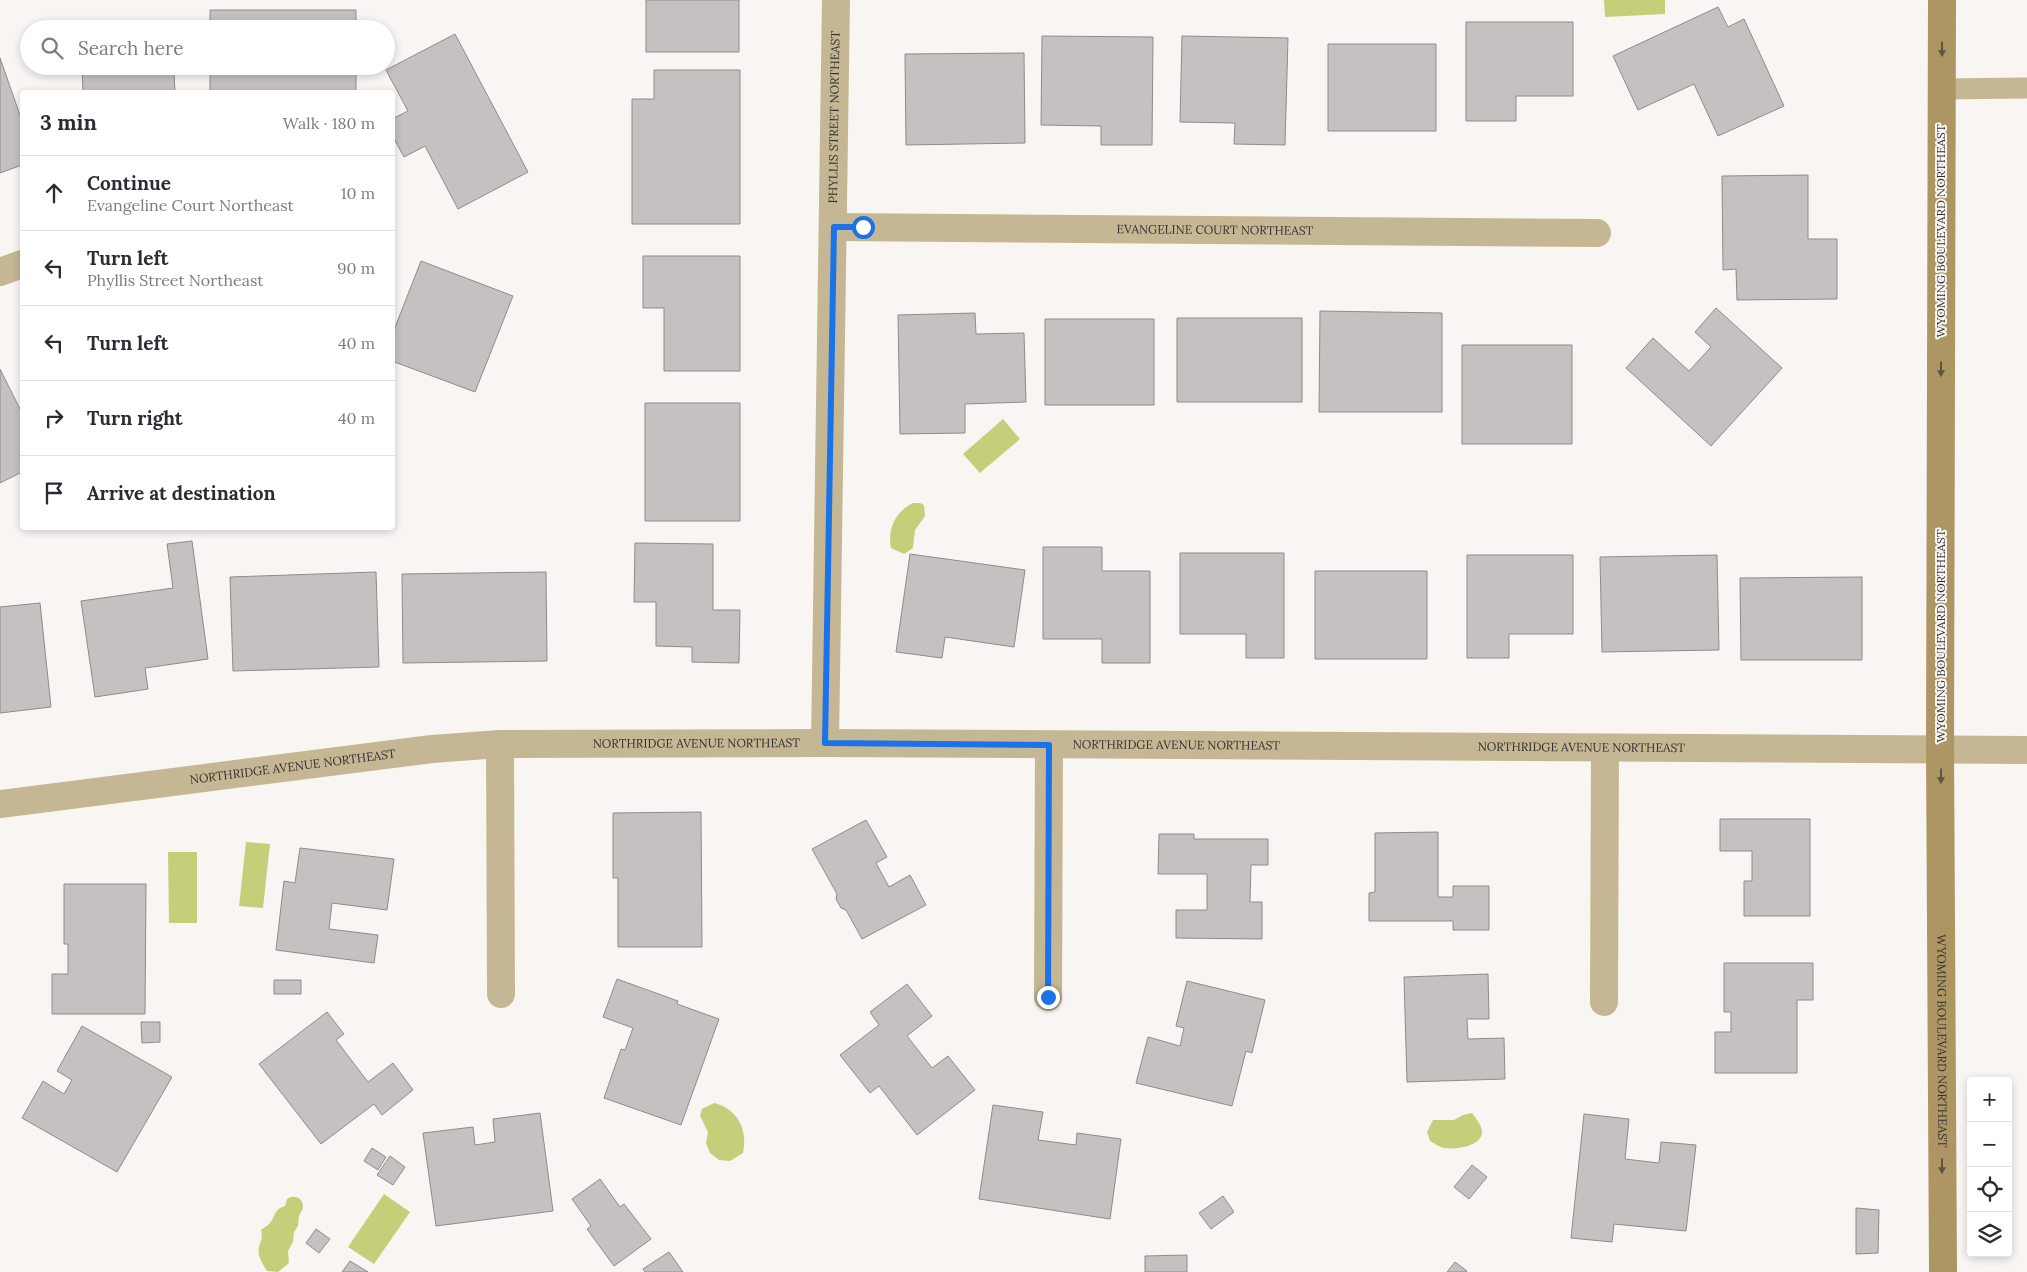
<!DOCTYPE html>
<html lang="en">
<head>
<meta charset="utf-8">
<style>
  :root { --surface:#fff; --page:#f2f2f3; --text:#2b2b33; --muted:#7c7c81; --line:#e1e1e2 }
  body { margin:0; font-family:Lora,serif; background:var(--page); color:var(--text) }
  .controls { position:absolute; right:15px; bottom:15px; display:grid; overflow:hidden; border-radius:5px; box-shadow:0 2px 8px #0003 }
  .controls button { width:45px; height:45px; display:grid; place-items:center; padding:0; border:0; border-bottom:1px solid var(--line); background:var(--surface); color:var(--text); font:25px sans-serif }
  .stop { position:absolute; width:15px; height:15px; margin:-11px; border:4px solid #1a73e8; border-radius:50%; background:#fff }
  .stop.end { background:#1a73e8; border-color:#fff; box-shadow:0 1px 5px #0008 }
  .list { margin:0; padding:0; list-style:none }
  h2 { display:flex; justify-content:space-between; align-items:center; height:65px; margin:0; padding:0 20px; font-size:21px }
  h2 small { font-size:16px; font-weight:400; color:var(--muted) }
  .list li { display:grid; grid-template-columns:32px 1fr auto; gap:15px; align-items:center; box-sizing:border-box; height:75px; padding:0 20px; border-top:1px solid var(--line) }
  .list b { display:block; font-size:19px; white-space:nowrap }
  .list p { margin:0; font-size:16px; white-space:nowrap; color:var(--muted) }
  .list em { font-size:16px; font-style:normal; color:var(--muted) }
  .icon { flex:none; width:28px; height:28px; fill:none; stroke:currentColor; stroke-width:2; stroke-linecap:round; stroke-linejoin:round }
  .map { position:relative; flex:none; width:2027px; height:1272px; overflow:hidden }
  .search { position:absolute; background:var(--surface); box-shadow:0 2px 8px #0003; left:20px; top:20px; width:375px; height:55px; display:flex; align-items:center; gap:12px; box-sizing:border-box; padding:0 18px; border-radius:28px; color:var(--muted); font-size:19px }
  .panel { position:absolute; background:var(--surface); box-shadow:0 2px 8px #0003; left:20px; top:90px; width:375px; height:440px; border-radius:5px }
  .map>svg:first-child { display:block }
</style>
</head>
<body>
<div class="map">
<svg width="2027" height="1272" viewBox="0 0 2027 1272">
  <rect width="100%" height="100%" fill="#f9f5f2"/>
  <path fill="#c5cf7a" d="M1604,0H1665V14L1605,17Z
    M1003,419L1020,439L980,473L963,454Z
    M913,503H920L924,505L925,516L915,530L913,548L904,554L891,548C887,529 896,511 913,503Z
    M246,842L270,844L263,908L239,906Z
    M168,852H197V923H169Z
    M714,1103C738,1109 748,1130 743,1153L730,1161L719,1160L710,1153L706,1143L708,1132L700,1116L702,1109Z
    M1472,1113C1475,1117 1479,1122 1481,1127C1488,1146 1456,1150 1444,1148C1439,1147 1434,1143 1430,1141L1427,1132L1433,1120H1454L1463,1115Z
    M384,1194L410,1212L374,1264L348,1247Z
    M291,1197C299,1196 303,1200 303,1208L299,1216L298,1226L294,1232L293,1242L288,1251L289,1263L278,1272L267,1271C262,1263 257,1256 259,1247C261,1240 263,1237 261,1230C263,1228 266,1227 268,1225C276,1218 273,1209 285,1206L287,1199Z"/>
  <path fill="#c5c1c0" stroke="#908b8b" d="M646,0H739V52H646Z
    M1718,7L1728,27L1744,19L1784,106L1718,136L1694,84L1638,110L1613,56Z
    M210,10H356V29H210Z
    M1466,22H1573V96H1516V121H1466Z
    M455,34L528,172L458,209L425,146L404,157L392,135V119L408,111L386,70Z
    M1042,36L1153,37L1152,145H1101V126L1041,125Z
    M1182,36L1288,38L1285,145L1234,144L1235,123L1180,122Z
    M1328,44H1436V131H1328Z
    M1024,53L1025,143L906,145L905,54Z
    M0,58L22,121V165L0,173Z
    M82,66H150V73H174L175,92H83Z
    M210,66H356V92H210Z
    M654,70H740V224H632V99H654Z
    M1808,175V239H1837V299L1737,300L1736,269L1723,270L1722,176Z
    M643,256H740V371H664V308H643Z
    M421,261L513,296L475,392L392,361V335Z
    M1716,308L1782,368L1711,446L1626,368L1653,338L1689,371L1711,347L1695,332Z
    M1320,311L1442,313V412H1319Z
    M975,313L976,334L1024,333L1026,402L965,404V433L900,434L898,315Z
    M1177,318H1302V402H1177Z
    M1045,319H1154V405H1045Z
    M1462,345H1572V444H1462Z
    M0,369L22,413V472L0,483Z
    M645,403H740V521H645Z
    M192,541L208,659L145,668L148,689L95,697L81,601L173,588L167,544Z
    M635,543L713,544V610H740L739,663L692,662V647L656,646V602H634Z
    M1043,547H1102V571H1150V663H1102V639H1043Z
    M1180,553H1284V658H1246V634H1180Z
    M910,554L1025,570L1014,647L945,637L942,658L896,652Z
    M1467,555H1573V634H1509V658H1467Z
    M1717,555L1719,650L1602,652L1600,557Z
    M1315,571H1427V659H1315Z
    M376,572L379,667L233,671L230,577Z
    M546,572L547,661L403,663L402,574Z
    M1862,577V660H1741L1740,578Z
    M40,603L51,707L0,713V607Z
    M701,812L702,947H618V878H613V813Z
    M1720,819H1810V916H1744V881H1752V851H1720Z
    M866,820L887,857L876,863L889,887L910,875L926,905L862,939L846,910L841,908L836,899L837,894L812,849Z
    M1438,832V897H1453V886H1489V930H1453V921H1369V893L1375,892V833Z
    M1159,834H1194V839H1268V865H1251L1250,902H1262V939L1176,938V910H1207V874H1158Z
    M300,848L394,859L387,910L332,903L329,929L378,935L374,963L276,950L284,881L295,883Z
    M64,884H146L145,1014H52V974H68V944H64Z
    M1724,963H1813V1000H1797V1073H1715V1032H1731V1012H1724Z
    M1488,974L1489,1019H1467L1468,1039L1504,1038L1505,1079L1407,1082L1404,977Z
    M617,979L678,1001L677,1004L719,1019L681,1125L604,1098L621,1049L625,1050L633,1028L603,1017Z
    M274,980H301V994H274Z
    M1187,981L1265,1000L1252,1053L1246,1051L1232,1106L1136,1083L1148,1037L1180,1046L1184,1028L1176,1026Z
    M907,984L932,1016L907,1036L932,1068L948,1056L975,1090L917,1135L879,1086L870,1093L840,1055L879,1025L870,1012Z
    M327,1012L344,1034L336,1040L368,1082L393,1063L413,1090L382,1115L374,1104L321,1144L259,1064Z
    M141,1022H160V1042L142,1043Z
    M82,1026L172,1077L117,1172L22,1118L43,1081L64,1094L72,1080L57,1071Z
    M993,1105L1043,1112L1038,1140L1076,1145L1077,1133L1121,1139L1110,1219L979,1199Z
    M540,1113L553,1211L436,1226L423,1133L473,1127L475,1145L495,1142L493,1119Z
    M1584,1114L1629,1119L1625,1159L1659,1163L1661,1142L1696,1145L1686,1231L1614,1224L1612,1242L1571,1238Z
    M372,1148L386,1157L378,1170L364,1161Z
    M390,1156L405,1167L393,1185L377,1175Z
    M1472,1165L1487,1177L1469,1199L1454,1187Z
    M600,1179L620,1207L624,1204L651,1239L614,1266L587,1229L591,1226L572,1199Z
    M1223,1196L1234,1212L1211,1229L1199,1213Z
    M1856,1208L1879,1210L1878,1253L1856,1254Z
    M316,1229L330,1239L319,1253L306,1243Z
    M669,1252L683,1272H645L643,1269Z
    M1187,1255V1272H1145V1256Z
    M350,1261L368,1272H342Z
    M1455,1262L1467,1271L1466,1272H1447Z"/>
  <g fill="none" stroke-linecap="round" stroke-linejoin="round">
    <path stroke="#c5b694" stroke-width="21" d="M1941,89L2027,88"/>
    <g stroke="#c5b694" stroke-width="28">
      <path id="s1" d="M834,227L1597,233"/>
      <path d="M0,272L22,264"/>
      <path id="s2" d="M825,743L836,0"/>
      <path d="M500,744L501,994"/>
      <path id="s3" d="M0,804L432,749L500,744L825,743L2027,750"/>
      <path d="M1048,997L1049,745"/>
      <path d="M1604,1002L1605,748"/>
    </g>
    <path stroke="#ad9663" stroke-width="28" id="s4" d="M1942,0L1940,750L1943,1272"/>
  </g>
  <defs><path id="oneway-solid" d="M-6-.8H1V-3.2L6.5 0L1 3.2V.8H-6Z" transform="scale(1.25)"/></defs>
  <g fill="#5d5441">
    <use href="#oneway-solid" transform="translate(1942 49) rotate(90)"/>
    <use href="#oneway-solid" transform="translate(1941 369) rotate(90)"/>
    <use href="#oneway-solid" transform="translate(1941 776) rotate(90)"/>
    <use href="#oneway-solid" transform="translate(1942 1166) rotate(90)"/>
  </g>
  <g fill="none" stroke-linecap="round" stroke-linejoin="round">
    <path stroke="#1a73e8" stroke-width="6" d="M863,227H834L825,743L1049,745L1048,997"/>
  </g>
  <g text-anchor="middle" stroke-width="4" stroke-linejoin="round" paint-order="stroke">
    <g font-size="12" fill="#32302f" stroke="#f9f5f2">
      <text dy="4" stroke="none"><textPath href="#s2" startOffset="626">PHYLLIS STREET NORTHEAST</textPath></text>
      <text dy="4" stroke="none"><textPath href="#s1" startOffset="381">EVANGELINE COURT NORTHEAST</textPath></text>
      <text transform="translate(1941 231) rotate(-90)" y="4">WYOMING BOULEVARD NORTHEAST</text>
      <text transform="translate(1941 636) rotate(-90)" y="4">WYOMING BOULEVARD NORTHEAST</text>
      <text dy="4" stroke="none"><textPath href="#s3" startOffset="700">NORTHRIDGE AVENUE NORTHEAST</textPath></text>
      <text dy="4" stroke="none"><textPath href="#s3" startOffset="1180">NORTHRIDGE AVENUE NORTHEAST</textPath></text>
      <text dy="4" stroke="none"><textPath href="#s3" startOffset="1585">NORTHRIDGE AVENUE NORTHEAST</textPath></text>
      <text dy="4" stroke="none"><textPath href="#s3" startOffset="295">NORTHRIDGE AVENUE NORTHEAST</textPath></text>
      <text dy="4" stroke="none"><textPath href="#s4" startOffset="1041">WYOMING BOULEVARD NORTHEAST</textPath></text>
    </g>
  </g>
</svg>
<div class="controls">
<button>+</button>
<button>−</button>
<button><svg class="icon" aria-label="locate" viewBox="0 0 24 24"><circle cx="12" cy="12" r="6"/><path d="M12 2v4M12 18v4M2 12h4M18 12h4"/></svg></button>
<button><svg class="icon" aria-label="layers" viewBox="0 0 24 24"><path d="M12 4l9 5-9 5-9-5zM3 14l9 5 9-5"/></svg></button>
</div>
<div class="stop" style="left:863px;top:227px"></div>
<div class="stop end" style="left:1048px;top:997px"></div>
<div class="search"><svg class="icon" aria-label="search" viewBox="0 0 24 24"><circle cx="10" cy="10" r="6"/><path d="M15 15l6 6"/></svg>Search here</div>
<section class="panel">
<h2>3 min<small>Walk · 180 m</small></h2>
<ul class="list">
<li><svg class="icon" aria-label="ahead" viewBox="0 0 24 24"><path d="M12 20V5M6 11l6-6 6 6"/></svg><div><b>Continue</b><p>Evangeline Court Northeast</p></div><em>10 m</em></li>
<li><svg class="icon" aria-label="left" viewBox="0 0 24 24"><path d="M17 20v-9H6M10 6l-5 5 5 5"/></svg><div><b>Turn left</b><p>Phyllis Street Northeast</p></div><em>90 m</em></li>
<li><svg class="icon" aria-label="left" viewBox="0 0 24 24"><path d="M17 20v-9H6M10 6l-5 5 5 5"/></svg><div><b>Turn left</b></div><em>40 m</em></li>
<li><svg class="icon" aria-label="right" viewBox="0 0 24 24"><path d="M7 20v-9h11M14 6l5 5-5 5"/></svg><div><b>Turn right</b></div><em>40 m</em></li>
<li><svg class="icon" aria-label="arrive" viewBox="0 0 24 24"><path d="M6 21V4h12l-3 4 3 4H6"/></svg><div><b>Arrive at destination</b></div></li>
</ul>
</section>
</div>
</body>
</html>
